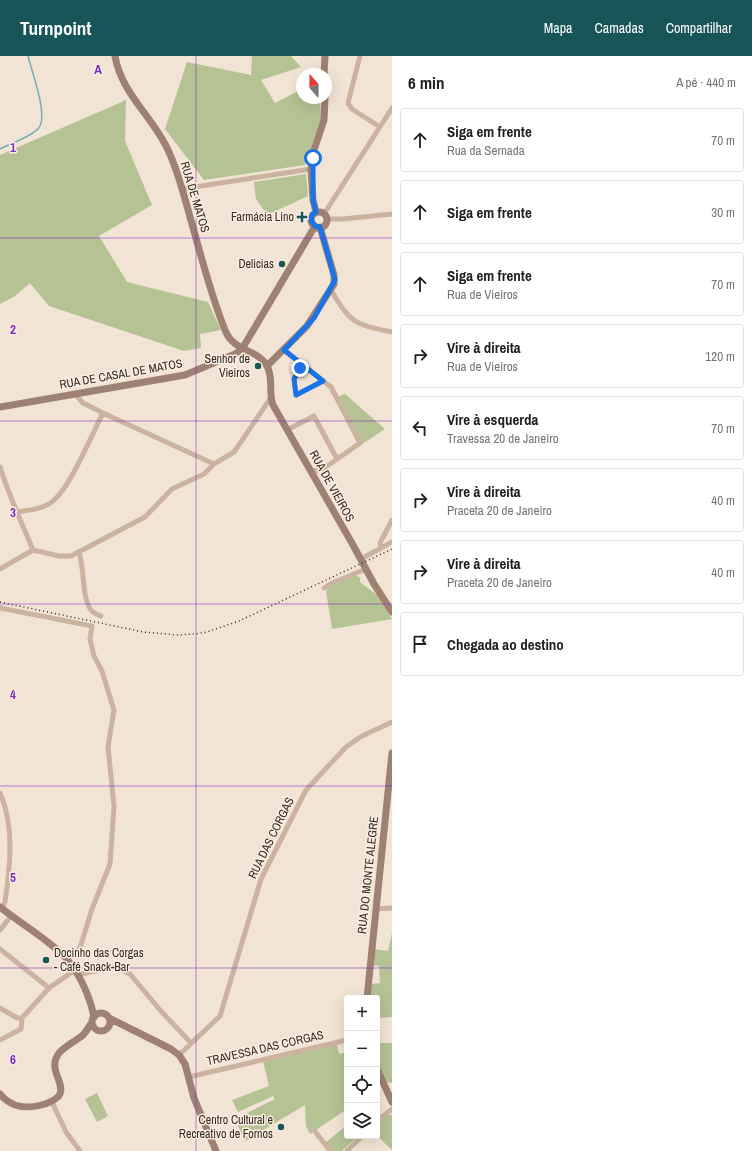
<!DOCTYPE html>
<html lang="pt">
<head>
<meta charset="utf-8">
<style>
  :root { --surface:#fff; --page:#f2f2f2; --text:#202124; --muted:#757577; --line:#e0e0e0; --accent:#175558 }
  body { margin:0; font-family:"Archivo Narrow",sans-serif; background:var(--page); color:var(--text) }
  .controls { position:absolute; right:12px; bottom:12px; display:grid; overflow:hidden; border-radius:4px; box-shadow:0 4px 16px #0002 }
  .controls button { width:36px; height:36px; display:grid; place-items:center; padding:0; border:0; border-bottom:1px solid var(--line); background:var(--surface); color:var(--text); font:20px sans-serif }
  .compass { position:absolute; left:296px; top:12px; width:36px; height:36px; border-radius:50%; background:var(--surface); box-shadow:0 4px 16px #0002; rotate:340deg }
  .stop { position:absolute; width:12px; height:12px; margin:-9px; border:3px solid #1a73e8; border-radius:50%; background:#fff }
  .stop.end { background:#1a73e8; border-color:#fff; box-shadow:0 1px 4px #0008 }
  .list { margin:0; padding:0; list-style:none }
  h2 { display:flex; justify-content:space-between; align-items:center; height:52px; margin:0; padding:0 16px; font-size:17px }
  h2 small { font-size:13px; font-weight:400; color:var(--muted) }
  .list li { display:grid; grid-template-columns:26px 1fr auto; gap:12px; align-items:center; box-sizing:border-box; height:64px; margin:0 8px 8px; padding:0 8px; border:1px solid var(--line); border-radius:4px }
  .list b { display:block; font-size:15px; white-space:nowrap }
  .list p { margin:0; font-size:13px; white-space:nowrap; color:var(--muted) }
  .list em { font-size:13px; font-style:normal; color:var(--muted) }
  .icon { flex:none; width:22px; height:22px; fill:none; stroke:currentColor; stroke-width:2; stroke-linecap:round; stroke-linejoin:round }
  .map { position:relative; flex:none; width:392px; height:1095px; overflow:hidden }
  header { display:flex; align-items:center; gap:24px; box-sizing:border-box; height:56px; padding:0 20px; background:var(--accent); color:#fff }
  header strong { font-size:19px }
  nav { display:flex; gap:22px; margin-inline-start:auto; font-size:14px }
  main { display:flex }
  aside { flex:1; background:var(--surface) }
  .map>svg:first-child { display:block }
</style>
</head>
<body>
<header>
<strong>Turnpoint</strong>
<nav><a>Mapa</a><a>Camadas</a><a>Compartilhar</a></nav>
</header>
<main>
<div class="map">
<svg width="392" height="1095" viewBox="0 0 392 1095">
  <rect width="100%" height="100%" fill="#f2e4d5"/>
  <path fill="#b4c294" d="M252,0H291L301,11L261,24L275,47L302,33V42H320L321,63L305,109L204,124L165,73L187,6L251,19Z
    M126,44L125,85L152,149L99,180L127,226L208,246L221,274L200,278L201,292L184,295L49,250L30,227L15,240L0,248V99Z
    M306,118L308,140L267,159L256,143L254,126Z
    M345,338L385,373L362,388L338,341Z
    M356,519L360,522V526L377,539L392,563L332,573L326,535L331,529Z
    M392,877V961L377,962V942H370V928L380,927L379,910L372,909L374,893L388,895Z
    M377,987H392V1027L386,1026L377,1006Z
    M337,988L339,998L347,996V1053L310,1078L306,1070L305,1049L245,1085L235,1063L275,1043L273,1040L238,1056L232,1044L269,1030L263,1005Z
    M97,1037L108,1060L97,1066L85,1043Z
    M387,1059H392V1094L377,1080V1069Z
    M347,1069V1080H358L342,1095H333L325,1087Z"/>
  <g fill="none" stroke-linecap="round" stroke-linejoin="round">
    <path stroke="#72b0b1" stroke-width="1.5" d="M0,93C9,88 36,79 40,70C47,56 32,16 28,0"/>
    <path stroke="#cbb3a0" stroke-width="5" d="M360,0L348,47L352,53L380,71
      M182,133L311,113
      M324,158L392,52
      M327,163H343L392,158
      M331,234C351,268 354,268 392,276
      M284,294L331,331L360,387L320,415L311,414
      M300,312L294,323L296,339L323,325
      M75,338L83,347L103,357L214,408
      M287,374L314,360L337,403
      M0,411C9,440 22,467 33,494
      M18,456C29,454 44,453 53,445C71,430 91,380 103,357
      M381,492L380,487L392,464
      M79,497C85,512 81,546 93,556C95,558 99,559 101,560
      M361,503L392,486
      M0,513L33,494L59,500H71L145,461L172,433L204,418L214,408L234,396L270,343
      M324,532L332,527L366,513
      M0,552L92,570L90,583L94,600L102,615L114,654L108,691L114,750L110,808L92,853L80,892L66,903
      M0,737C15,771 10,811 5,846L2,852
      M376,853L392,852
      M0,874L11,860
      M0,893L49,932
      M78,919L111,911L120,913L130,918L160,954L191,987
      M0,952L17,962H22L49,932L75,914
      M0,984L21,973L22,962
      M179,999L220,960L261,823L306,734L346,691L362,680L392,666
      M189,1021L347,984
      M52,1046L66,1076L80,1095
      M377,1065L392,1053
      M314,1074L330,1095
      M347,1095L362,1080"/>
    <path stroke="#9e8172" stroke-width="7" d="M115,0C121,37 153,61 168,94C178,115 184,139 190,161C201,199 210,237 225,274C234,297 257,292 267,310C274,322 268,337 273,349L353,489L374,528L392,556
      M324,18L325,0
      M316,156L313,144L311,113L313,97L324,64L325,42
      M311 164a8 8 0 1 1 16 0a8 8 0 1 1-16 0Z
      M267,310L307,270L334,228V219L320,171
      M0,351L185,319L235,298L242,293L315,170
      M0,851C21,868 47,882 66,902C80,918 90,941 94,961
      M367,942L392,697
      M92 966a9 9 0 1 1 18 0a9 9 0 1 1-18 0Z
      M109,962L171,993L179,999L185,1008L194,1042L216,1095
      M377,1013L392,1046
      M0,1038C12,1053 28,1053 45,1048C50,1046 57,1044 60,1038C65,1026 47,1013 59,997C65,990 76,985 83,979C87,975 89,970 92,966"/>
    <path stroke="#342924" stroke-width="1.5" stroke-dasharray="1 3" stroke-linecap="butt" d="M0,546L143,576L177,579L195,578L207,576L239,565L392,493"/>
  </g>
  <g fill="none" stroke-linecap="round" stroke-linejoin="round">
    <path stroke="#1a73e8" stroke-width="5" d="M300,312L294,323L296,339L323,325L284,294L314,262L335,224L320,171L315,170L311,164L312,159L316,156L313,144V102"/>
  </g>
  <path fill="none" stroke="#7b2cbf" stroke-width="1" stroke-opacity="0.55" d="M196,0V1095M0,182H392M0,365H392M0,548H392M0,730H392M0,912H392"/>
  <g fill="#175558" stroke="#faeee1" stroke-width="1.5">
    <path d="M300 155h4v4h4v4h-4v4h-4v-4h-4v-4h4z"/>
    <circle cx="282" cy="208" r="4"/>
    <circle cx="258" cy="310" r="4"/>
    <circle cx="46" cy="904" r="4"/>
    <circle cx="281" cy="1071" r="4"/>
  </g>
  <g text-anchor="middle" stroke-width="3" stroke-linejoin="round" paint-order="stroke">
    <g font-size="12" fill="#342924" stroke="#faeee1">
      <text transform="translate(195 141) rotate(73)" y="4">RUA DE MATOS</text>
      <text transform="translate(121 318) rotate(-10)" y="4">RUA DE CASAL DE MATOS</text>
      <text transform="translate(332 430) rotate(61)" y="4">RUA DE VIEIROS</text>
      <text transform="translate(271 782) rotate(-64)" y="4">RUA DAS CORGAS</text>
      <text transform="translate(368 819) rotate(-84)" y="4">RUA DO MONTE ALEGRE</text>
      <text transform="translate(265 992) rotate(-13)" y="4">TRAVESSA DAS CORGAS</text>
    </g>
    <g font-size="12" fill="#342924" stroke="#faeee1" text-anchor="end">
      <text x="294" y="165">Farmácia Lino</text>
      <text x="274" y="212">Delicias</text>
      <text x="250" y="307">Senhor de<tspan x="250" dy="14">Vieiros</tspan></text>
      <text x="54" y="901" text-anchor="start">Docinho das Corgas<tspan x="54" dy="14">- Café Snack-Bar</tspan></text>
      <text x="273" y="1068">Centro Cultural e<tspan x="273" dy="14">Recreativo de Fornos</tspan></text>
    </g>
  </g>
  <g font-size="13" text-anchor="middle" font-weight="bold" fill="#7b2cbf" stroke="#faeee1" stroke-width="3" stroke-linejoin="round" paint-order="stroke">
    <text x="98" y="18">A</text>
    <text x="13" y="96">1</text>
    <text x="13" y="278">2</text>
    <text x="13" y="461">3</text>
    <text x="13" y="643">4</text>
    <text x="13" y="826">5</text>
    <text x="13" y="1008">6</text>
  </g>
</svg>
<div class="controls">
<button>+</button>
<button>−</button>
<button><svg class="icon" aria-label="locate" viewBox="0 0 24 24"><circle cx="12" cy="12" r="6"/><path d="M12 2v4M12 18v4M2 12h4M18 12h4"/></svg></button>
<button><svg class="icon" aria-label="layers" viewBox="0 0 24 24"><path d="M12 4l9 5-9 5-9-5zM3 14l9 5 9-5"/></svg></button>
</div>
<svg class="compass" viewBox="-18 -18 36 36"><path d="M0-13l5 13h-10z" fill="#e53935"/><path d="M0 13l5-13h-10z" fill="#757577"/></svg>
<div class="stop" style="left:313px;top:102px"></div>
<div class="stop end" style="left:300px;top:312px"></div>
</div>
<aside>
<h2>6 min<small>A pé · 440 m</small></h2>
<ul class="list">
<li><svg class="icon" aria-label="ahead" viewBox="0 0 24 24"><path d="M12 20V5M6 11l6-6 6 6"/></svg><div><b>Siga em frente</b><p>Rua da Sernada</p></div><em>70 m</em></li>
<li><svg class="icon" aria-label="ahead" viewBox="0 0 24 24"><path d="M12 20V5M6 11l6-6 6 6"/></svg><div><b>Siga em frente</b></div><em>30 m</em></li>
<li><svg class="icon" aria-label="ahead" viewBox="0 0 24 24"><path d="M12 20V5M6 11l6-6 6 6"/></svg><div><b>Siga em frente</b><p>Rua de Vieiros</p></div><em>70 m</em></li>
<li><svg class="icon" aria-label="right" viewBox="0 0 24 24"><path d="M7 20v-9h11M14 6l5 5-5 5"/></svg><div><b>Vire à direita</b><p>Rua de Vieiros</p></div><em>120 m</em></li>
<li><svg class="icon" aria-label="left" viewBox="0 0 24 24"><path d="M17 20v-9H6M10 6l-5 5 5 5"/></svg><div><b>Vire à esquerda</b><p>Travessa 20 de Janeiro</p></div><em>70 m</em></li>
<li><svg class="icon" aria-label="right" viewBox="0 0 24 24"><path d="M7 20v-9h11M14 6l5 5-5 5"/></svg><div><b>Vire à direita</b><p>Praceta 20 de Janeiro</p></div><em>40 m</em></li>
<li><svg class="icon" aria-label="right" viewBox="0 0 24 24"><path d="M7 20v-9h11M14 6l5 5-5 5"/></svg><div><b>Vire à direita</b><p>Praceta 20 de Janeiro</p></div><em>40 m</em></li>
<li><svg class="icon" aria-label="arrive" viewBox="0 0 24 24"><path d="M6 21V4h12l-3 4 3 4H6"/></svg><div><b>Chegada ao destino</b></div></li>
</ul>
</aside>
</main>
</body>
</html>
